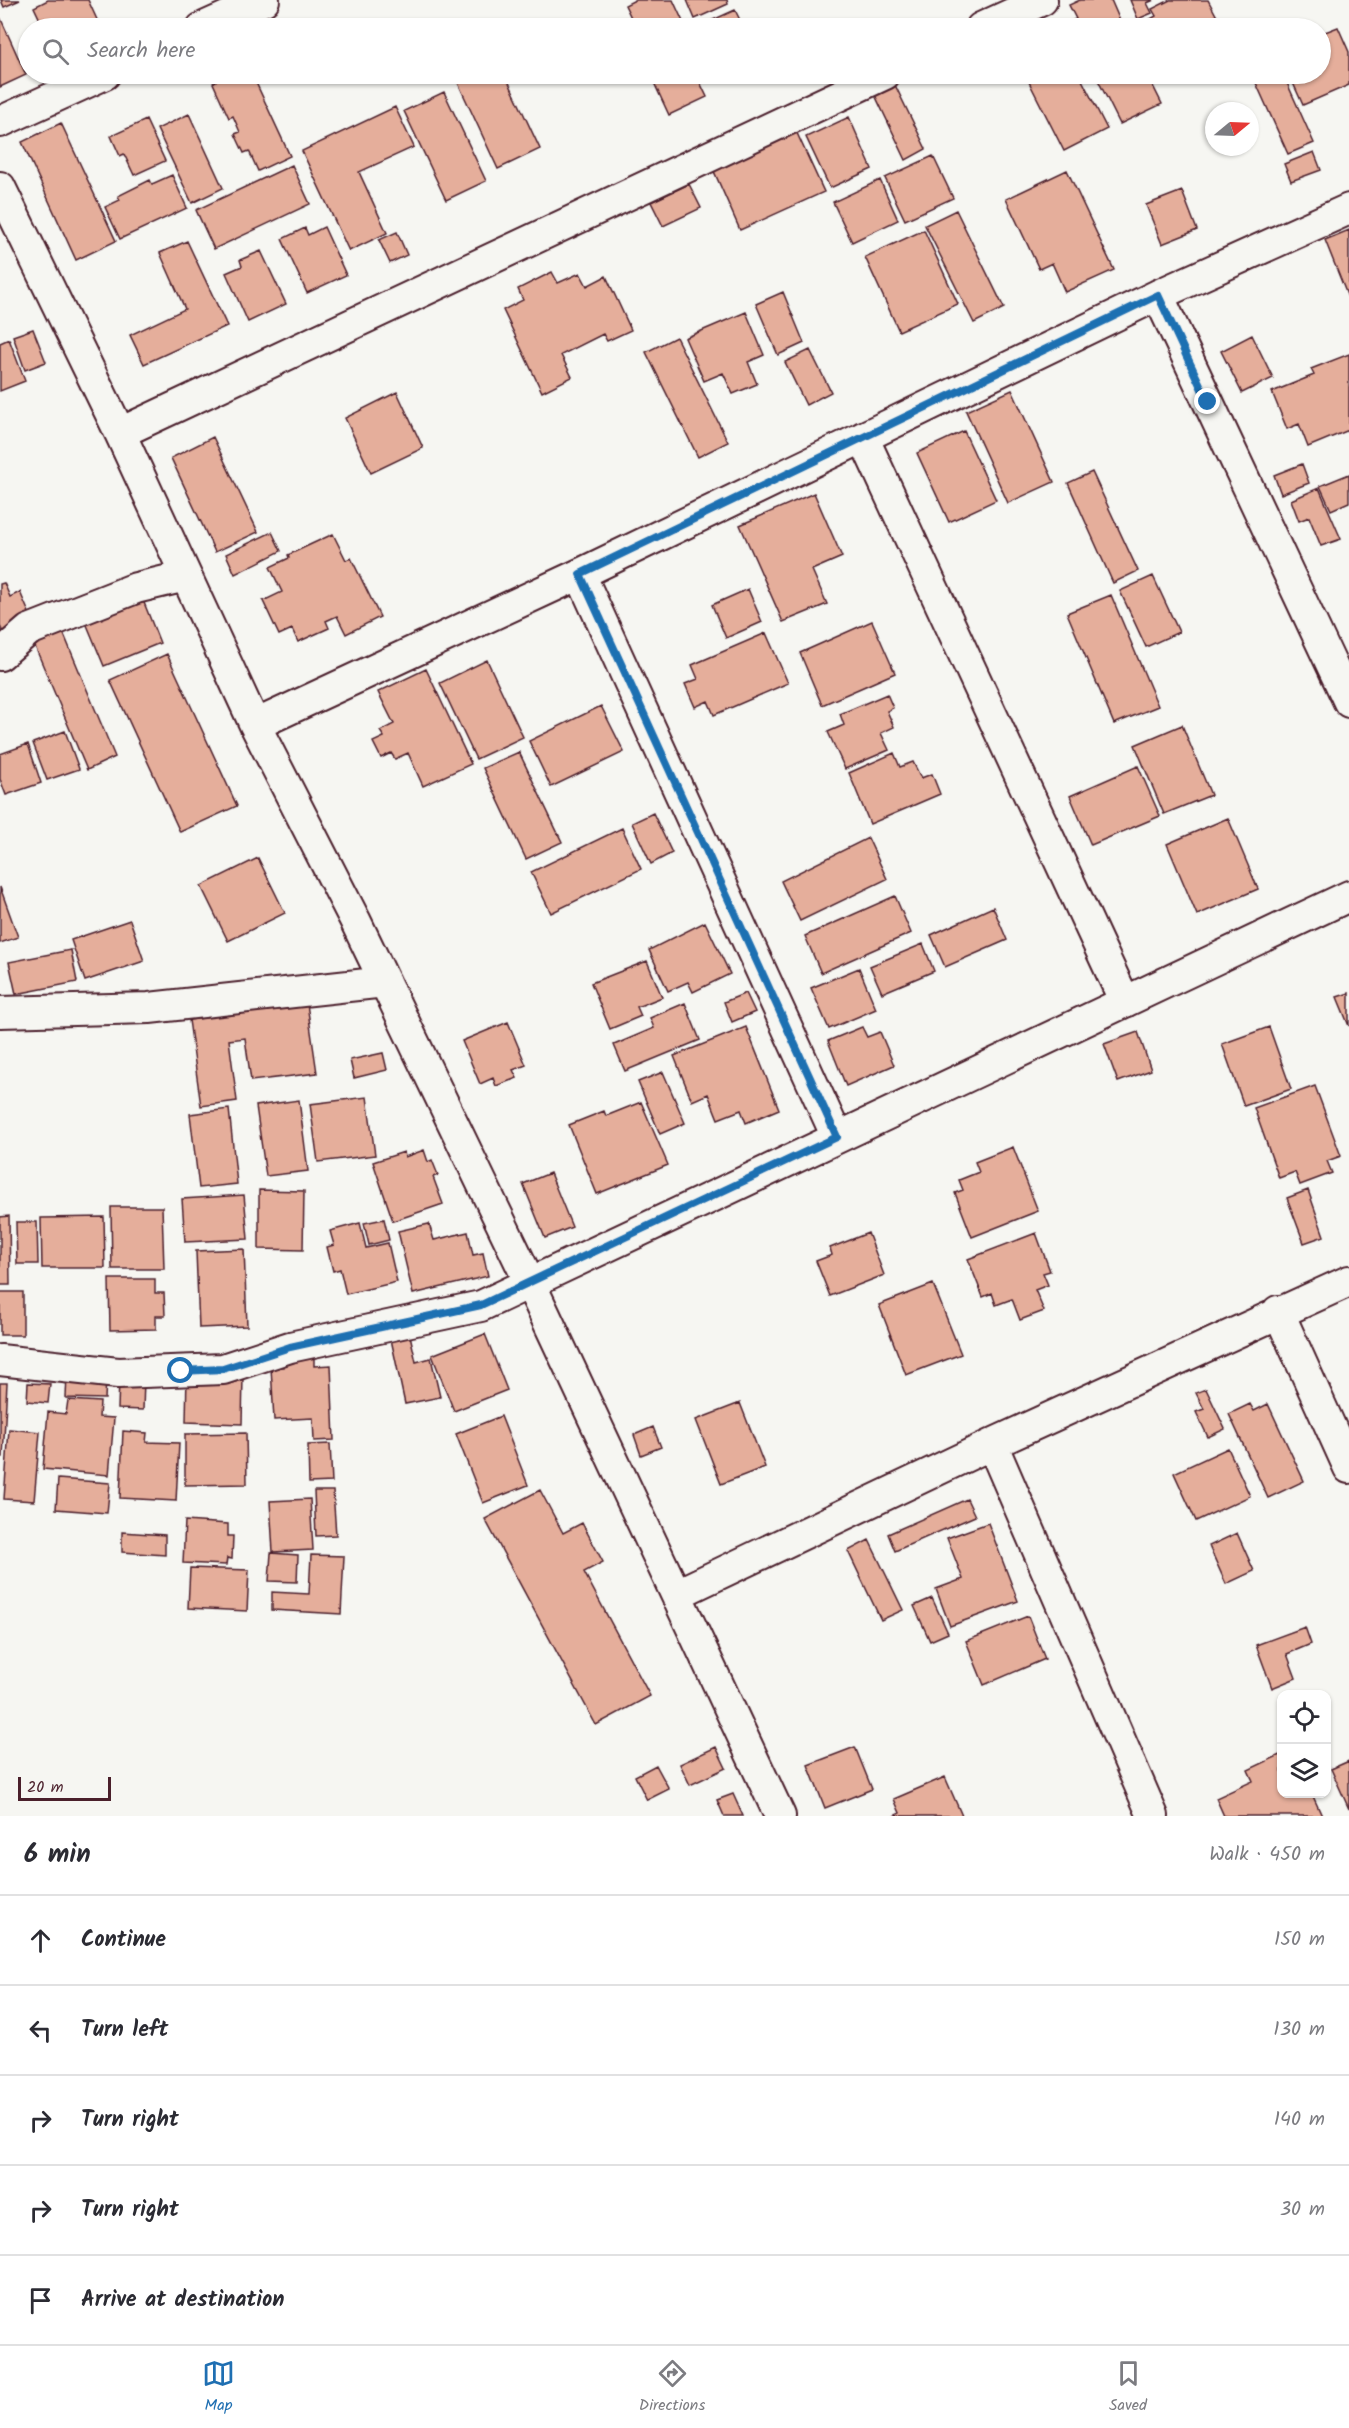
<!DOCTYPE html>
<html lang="en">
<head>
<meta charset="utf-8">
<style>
  :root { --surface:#fff; --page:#f7f7f7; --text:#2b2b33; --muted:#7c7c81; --line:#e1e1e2; --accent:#1f6fb2 }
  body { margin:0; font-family:Kalam,sans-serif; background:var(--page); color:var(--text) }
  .controls { position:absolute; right:18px; bottom:18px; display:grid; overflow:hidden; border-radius:12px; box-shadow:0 2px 4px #0004 }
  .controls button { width:54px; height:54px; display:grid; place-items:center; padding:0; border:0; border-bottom:2px solid var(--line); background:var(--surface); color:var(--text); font:30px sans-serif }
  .compass { position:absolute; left:1205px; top:102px; width:54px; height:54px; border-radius:50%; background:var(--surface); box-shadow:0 2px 4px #0004; rotate:71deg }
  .scale { position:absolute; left:18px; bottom:15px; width:93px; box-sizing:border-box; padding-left:6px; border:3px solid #4a1f2b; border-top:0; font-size:16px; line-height:21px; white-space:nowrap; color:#4a1f2b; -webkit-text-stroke:4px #f6f6f2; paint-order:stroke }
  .stop { position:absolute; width:18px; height:18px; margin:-14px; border:4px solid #1f6fb2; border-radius:50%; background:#fff }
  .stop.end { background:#1f6fb2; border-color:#fff; box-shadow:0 2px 6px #0008 }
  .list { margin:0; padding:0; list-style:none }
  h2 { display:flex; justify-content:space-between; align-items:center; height:78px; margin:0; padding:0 24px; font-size:26px }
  h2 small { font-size:20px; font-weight:400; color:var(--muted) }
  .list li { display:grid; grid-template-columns:39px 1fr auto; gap:18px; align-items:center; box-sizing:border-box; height:90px; padding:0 24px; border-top:2px solid var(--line) }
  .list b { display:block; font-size:22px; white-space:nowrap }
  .list em { font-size:20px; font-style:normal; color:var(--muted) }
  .icon { flex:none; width:33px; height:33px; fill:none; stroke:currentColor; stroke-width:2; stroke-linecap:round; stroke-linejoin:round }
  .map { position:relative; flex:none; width:1349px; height:1816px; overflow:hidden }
  .search { position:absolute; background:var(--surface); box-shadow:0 2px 4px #0004; left:18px; right:18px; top:18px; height:66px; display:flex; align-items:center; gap:15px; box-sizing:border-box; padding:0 21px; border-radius:33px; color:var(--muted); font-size:22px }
  .sheet { height:528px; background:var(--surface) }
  nav { display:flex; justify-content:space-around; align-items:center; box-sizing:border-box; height:84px; border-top:2px solid var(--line); background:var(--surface); font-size:16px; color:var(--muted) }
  nav a { display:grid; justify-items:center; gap:3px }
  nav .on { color:var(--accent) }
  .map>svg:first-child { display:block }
</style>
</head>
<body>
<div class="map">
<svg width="1349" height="1816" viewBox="0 0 1349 1816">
  <rect width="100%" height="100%" fill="#f6f6f2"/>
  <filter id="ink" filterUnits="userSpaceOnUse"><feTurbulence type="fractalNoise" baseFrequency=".0167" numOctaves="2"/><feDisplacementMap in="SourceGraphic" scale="12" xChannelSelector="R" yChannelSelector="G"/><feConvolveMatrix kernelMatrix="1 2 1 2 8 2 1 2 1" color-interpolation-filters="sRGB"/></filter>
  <g filter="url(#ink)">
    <path fill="#e5ae9b" stroke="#4a1f2b" stroke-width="1.5" d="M1,0H20L4,7Z
      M48,0H88L99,24L90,28H44L34,7Z
      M635,0H673L685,26L680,28H636L625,5Z
      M687,0H727L728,4L695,19Z
      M1080,0H1111L1121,23L1109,28H1070L1067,23L1076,19L1069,5Z
      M1130,0H1154L1147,3L1152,13L1138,19Z
      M1170,0H1208L1223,28H1148L1145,22L1156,16L1152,9Z
      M735,10L744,28H709L706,23Z
      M0,17L26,75L0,87Z
      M1338,27L1349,52V85L1303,105L1289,74H1320V34Z
      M213,74H252L290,156L258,171L249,151L244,153L235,134L240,132L233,116L229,118L213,83L216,81Z
      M479,74H505L540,149L498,169L458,83Z
      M650,74H696L707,97L669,115Z
      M1025,74H1079L1107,129L1064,151Z
      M1095,74H1147L1162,104L1120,124Z
      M1171,74H1186L1174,80Z
      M1252,74H1283L1314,143L1288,154Z
      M895,85L926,149L906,160L875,95Z
      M444,92L486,181L446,200L404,111Z
      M395,107L414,147L359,172L387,233L349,251L302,151Z
      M189,114L223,188L192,203L157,129Z
      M849,117L872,169L830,188L806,137Z
      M146,120L165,161L134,175L124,154L120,156L111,136Z
      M61,123L116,241L76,260L22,142Z
      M796,131L824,192L740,230L713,169Z
      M1314,152L1321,170L1291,181L1284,164Z
      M933,156L953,198L905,220L885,178Z
      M292,165L310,204L214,249L196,210Z
      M1067,170L1114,270L1065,292L1052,263L1039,269L1006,199Z
      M172,175L187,208L120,239L105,207L120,200L118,196L150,180L152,184Z
      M880,180L898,220L852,242L833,202Z
      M689,184L701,208L663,226L651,202Z
      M1182,191L1197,230L1162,244L1146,205Z
      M956,210L1004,308L974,323L925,225Z
      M324,227L346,275L307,293L282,239L305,228L308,235Z
      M924,230L958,304L899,331L865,257Z
      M1349,230V300L1325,240Z
      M397,232L407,255L390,263L379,240Z
      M187,241L227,326L144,364L130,335L185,309L160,253Z
      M261,251L286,304L248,322L226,273L242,266L240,260Z
      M552,272L558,283L580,273L587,286L606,276L631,330L607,341L603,334L561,355L572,377L542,392L503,310L523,300L518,289Z
      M783,292L804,343L778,355L756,304Z
      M746,312L764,355L748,362L757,384L733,394L723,373L704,381L685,338Z
      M33,329L46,362L25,370L13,336Z
      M1252,335L1273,378L1242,393L1221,351Z
      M676,337L728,442L698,457L646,352Z
      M9,339L25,381L0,391V343Z
      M810,350L831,392L806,405L785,362Z
      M1349,354V430L1308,447L1299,424L1287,429L1272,392L1314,375L1311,369Z
      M1012,390L1054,482L1008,503L966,411Z
      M397,392L423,448L371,473L345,418Z
      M964,431L996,500L949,522L917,453Z
      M213,437L258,532L215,552L171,458Z
      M1302,464L1309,483L1281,494L1274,475Z
      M1092,472L1138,571L1113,583L1068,483Z
      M1349,474V502L1331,510L1320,486Z
      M1319,488L1341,539L1321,546L1309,517L1299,521L1291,500Z
      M814,493L842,557L812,570L827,604L783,622L740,525Z
      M272,532L281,551L235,574L226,554Z
      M333,534L346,560L351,558L380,617L346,634L337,616L326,621L329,628L298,642L292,629L279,635L263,601L282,592L270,567L289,558L288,555Z
      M1153,576L1179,632L1146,647L1120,591Z
      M4,583L10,597L20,592L33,622L4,635L0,626V584Z
      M748,589L762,622L726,638L712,605Z
      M139,590L160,643L104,666L82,613Z
      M1111,595L1158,706L1114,724L1067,613Z
      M872,621L895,673L822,705L800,653Z
      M60,625L115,757L87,770L31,637Z
      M766,633L788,683L714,715L708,701L695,707L685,684L698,679L692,665Z
      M167,654L237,806L180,832L110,680Z
      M487,660L523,737L476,759L440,683Z
      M426,669L471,764L423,786L408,753L395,759L391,753L381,758L373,742L384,737L380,731L394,724L378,692Z
      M887,694L893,708L887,711L894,727L881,733L889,750L845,769L828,732L844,725L840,714Z
      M601,706L624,752L551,787L529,741Z
      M1182,725L1211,795L1164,814L1135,745Z
      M65,731L79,769L47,780L33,743Z
      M28,744L41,783L6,795L0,779V754Z
      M519,752L562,842L526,859L483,768Z
      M894,753L900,767L913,762L921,778L932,774L940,794L870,824L849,773Z
      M1138,766L1160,816L1091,845L1070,796Z
      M653,813L672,853L651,864L632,823Z
      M1228,818L1258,889L1197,915L1167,844Z
      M622,828L641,869L551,913L531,872Z
      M868,838L887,879L800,921L781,881Z
      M258,858L285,913L228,941L201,886Z
      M0,887L18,937L0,943Z
      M895,896L911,933L821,973L805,936Z
      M993,907L1007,940L945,967L931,935Z
      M130,920L144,961L85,981L71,940Z
      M705,922L730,974L693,992L688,982L668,991L649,950Z
      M923,944L934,971L882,993L870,966Z
      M71,950L77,982L16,994L9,962Z
      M647,961L662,997L637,1007L641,1016L610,1029L591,983Z
      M859,968L876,1009L829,1029L811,988Z
      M746,993L755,1012L732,1022L724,1002Z
      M1349,993V1026L1337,997Z
      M685,1003L700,1040L625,1071L614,1045L654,1028L650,1018Z
      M307,1004L317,1073L251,1081L245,1038L229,1040L237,1101L201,1106L189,1020Z
      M508,1022L526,1065L513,1070L517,1078L496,1086L493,1078L480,1084L462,1041Z
      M746,1027L779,1109L746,1123L741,1110L718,1119L708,1094L692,1101L674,1056Z
      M862,1027L867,1037L880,1032L894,1065L846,1086L828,1041Z
      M1269,1027L1291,1089L1244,1106L1222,1044Z
      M1138,1032L1151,1070L1118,1082L1104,1044Z
      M383,1053L387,1070L354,1078L350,1060Z
      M663,1072L685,1123L660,1134L638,1082Z
      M1315,1086L1341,1156L1327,1161L1332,1173L1300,1185L1295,1172L1279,1178L1254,1108Z
      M367,1097L375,1155L318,1162L310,1104Z
      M299,1100L308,1171L266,1176L256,1106Z
      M641,1102L668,1165L597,1194L569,1125L604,1111L606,1116Z
      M229,1109L237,1184L199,1188L190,1114Z
      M1013,1147L1038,1211L972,1237L955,1193L963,1190L959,1180L979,1172L975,1162Z
      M424,1150L428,1162L432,1160L438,1175L433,1177L443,1204L393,1221L373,1162L404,1152L405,1157Z
      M550,1173L572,1227L545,1238L523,1184Z
      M259,1190L304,1191L303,1250L259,1249Z
      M1308,1190L1324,1236L1304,1243L1287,1198Z
      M244,1195L248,1239L185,1242L182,1199Z
      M111,1207H162L164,1269H112Z
      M9,1216L10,1285H0V1217Z
      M104,1217L105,1268H42L41,1218Z
      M384,1219L389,1240L369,1245L364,1223Z
      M16,1222H37L38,1264H17Z
      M360,1223L366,1248L388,1243L397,1282L346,1294L340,1269L333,1271L327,1247L334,1245L330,1231Z
      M429,1224L434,1240L468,1232L473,1255L483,1253L488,1276L413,1294L398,1231Z
      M868,1233L884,1275L830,1296L816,1261L832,1255L830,1248Z
      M1036,1233L1050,1271L1043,1273L1048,1285L1035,1290L1044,1311L1020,1320L1012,1299L996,1305L992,1293L983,1297L968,1259Z
      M244,1249L247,1326L199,1328L196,1251Z
      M109,1279H155V1293H164L165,1316H156V1329L110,1330Z
      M933,1284L961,1354L906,1375L879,1305Z
      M0,1292H23V1335H0Z
      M408,1326L416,1362L431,1358L440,1397L405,1404L389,1330Z
      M485,1334L507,1390L454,1411L432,1355Z
      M284,1351L314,1355V1366L331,1365L334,1440L314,1441L313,1418L274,1420L271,1367H284Z
      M67,1375L106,1377L105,1399L66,1398Z
      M187,1375L243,1376L242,1424L186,1422Z
      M119,1379L144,1380L143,1410L118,1409Z
      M0,1383H7L3,1457H0Z
      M28,1383L50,1384L48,1403L27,1401Z
      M1206,1389L1225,1429L1208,1437L1196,1412L1204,1409L1196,1393Z
      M68,1400L100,1402L99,1417L114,1418L109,1475L43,1469L48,1412L66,1414Z
      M740,1403L765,1467L721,1484L696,1420Z
      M1250,1404L1254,1411L1268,1404L1304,1481L1268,1498L1229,1414Z
      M501,1416L528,1485L483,1503L456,1434Z
      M653,1427L661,1447L641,1455L634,1435Z
      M9,1429L40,1432L34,1501L4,1499Z
      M123,1431L147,1433L146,1442L179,1443L176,1501L120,1498Z
      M246,1433L247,1484L185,1485V1434Z
      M330,1444L332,1482L309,1483L308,1445Z
      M1228,1448L1250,1496L1196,1521L1174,1473Z
      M58,1479L110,1483L107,1513L56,1509Z
      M540,1490L563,1533L582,1523L603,1562L584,1572L650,1696L596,1725L485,1519Z
      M314,1491H333L336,1535L316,1536Z
      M310,1499L313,1550L273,1552L270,1501Z
      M967,1499L975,1516L895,1551L888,1534Z
      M185,1521L228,1524V1536H233L232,1559L227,1558L226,1565L183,1563Z
      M988,1523L1018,1601L950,1626L936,1589L963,1579L947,1538Z
      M122,1532L165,1535V1555L122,1552Z
      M1237,1533L1254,1571L1226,1584L1209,1546Z
      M869,1540L903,1610L881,1620L848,1551Z
      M271,1553L298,1555L297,1582L269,1581Z
      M311,1555L344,1556L341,1614L272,1610V1592L309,1594Z
      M190,1568L249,1570L247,1611L188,1608Z
      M932,1598L948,1633L930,1641L914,1606Z
      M1028,1616L1045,1659L984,1685L966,1641Z
      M1305,1627L1311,1644L1287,1654L1296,1678L1272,1688L1256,1645Z
      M716,1747L726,1768L690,1785L680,1764Z
      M855,1747L872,1789L825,1808L808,1765Z
      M1282,1754V1794H1312L1322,1816H1224L1216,1798L1253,1781L1248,1770Z
      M1349,1761V1809L1331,1769Z
      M656,1765L669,1789L647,1800L635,1776Z
      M945,1777L962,1816H894L900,1813L894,1799Z
      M733,1794L743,1816H724L717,1800Z"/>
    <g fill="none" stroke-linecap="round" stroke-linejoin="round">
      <g stroke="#4a1f2b" stroke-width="34">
        <path id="minor" d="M202,28L264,0
          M981,28L1042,0
          M0,122L105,74
          M0,187L120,433L255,725L355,920L530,1283L780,1816
          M1158,295L1349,702
          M120,433L885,74
          M863,437L1125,1002
          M580,574L837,1137
          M0,655L29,630L136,588L186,576
          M255,725L580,574L1158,295L1349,209
          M0,1012L149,1008L385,982
          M1278,1311L1349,1468
          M0,1360L118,1373L223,1369L290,1347L481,1306L1349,896
          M992,1444L1153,1816
          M677,1594L992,1444L1349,1281"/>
      </g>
      <use href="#minor" stroke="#f6f6f2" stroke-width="30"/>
    </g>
  </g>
  <g fill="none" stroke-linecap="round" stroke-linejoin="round" filter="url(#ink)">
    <path stroke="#1f6fb2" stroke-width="8" d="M181,1371L223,1369L290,1347L481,1305L837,1137L580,574L1158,295L1208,402"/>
  </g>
</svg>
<div class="controls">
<button><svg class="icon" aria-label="locate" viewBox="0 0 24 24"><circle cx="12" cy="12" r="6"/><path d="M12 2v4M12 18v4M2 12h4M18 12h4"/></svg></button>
<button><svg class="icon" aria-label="layers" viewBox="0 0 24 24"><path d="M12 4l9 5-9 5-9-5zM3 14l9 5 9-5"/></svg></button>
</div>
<svg class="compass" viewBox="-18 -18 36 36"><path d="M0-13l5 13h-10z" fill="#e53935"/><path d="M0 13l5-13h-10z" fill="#7c7c81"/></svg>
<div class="scale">20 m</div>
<div class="stop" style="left:181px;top:1371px"></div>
<div class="stop end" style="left:1208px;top:402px"></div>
<div class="search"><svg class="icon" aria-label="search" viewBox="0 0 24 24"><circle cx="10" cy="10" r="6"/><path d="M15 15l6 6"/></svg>Search here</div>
</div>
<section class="sheet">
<h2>6 min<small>Walk · 450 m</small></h2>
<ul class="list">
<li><svg class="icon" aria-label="ahead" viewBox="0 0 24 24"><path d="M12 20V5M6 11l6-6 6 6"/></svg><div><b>Continue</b></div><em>150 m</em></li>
<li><svg class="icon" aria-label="left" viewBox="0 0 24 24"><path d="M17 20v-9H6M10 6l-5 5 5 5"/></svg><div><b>Turn left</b></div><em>130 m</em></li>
<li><svg class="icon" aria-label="right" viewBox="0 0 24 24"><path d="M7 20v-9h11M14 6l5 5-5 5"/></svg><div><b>Turn right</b></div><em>140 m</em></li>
<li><svg class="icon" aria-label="right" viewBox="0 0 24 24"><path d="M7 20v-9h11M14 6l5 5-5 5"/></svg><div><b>Turn right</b></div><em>30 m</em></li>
<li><svg class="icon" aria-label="arrive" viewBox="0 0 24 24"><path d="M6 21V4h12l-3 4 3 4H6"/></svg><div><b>Arrive at destination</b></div></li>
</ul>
</section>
<nav>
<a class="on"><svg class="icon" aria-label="map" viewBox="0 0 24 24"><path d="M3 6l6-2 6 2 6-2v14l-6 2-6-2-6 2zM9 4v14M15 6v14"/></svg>Map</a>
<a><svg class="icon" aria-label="directions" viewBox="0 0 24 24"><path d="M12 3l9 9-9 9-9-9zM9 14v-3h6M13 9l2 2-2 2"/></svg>Directions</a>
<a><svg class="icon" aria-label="saved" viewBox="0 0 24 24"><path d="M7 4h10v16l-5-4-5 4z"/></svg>Saved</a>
</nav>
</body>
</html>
